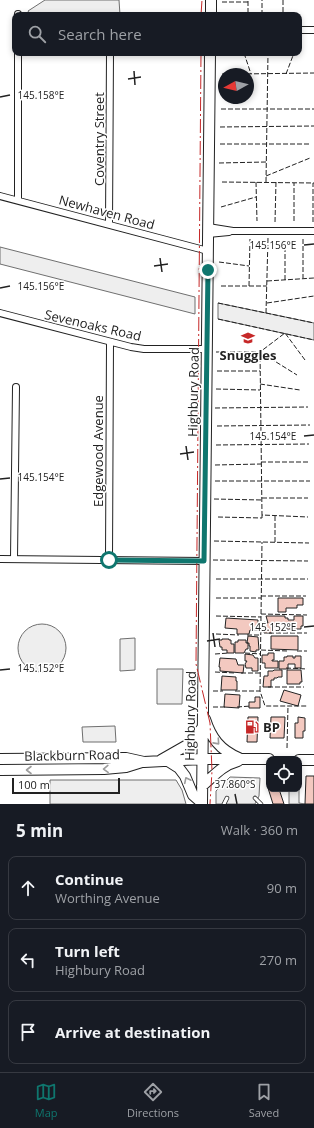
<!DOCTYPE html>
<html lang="en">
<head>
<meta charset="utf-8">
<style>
  :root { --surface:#171b24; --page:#242831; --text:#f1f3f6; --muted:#9ea1a6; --line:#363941; --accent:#0f766e }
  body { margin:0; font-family:"Open Sans",sans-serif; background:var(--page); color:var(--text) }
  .controls { position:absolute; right:12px; bottom:12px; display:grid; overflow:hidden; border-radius:8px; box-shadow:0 2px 6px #0003 }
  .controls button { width:36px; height:36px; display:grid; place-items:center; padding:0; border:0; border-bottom:1px solid var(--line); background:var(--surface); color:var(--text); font:20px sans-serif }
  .compass { position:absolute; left:218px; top:68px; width:36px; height:36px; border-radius:50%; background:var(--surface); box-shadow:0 2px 6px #0003; rotate:262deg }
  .scale { position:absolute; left:12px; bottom:10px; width:108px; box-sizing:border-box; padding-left:4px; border:2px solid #222; border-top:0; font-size:11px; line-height:14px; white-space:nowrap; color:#222; -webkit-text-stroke:3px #fff; paint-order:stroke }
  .stop { position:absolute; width:12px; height:12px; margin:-9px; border:3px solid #0f766e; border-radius:50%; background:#fff }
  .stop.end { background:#0f766e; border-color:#fff; box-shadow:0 1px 4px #0008 }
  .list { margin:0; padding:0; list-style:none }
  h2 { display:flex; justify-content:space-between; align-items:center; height:52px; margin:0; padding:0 16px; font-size:17px }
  h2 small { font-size:13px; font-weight:400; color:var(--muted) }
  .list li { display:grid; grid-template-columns:26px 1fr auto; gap:12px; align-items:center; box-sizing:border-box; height:64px; margin:0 8px 8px; padding:0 8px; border:1px solid var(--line); border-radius:8px }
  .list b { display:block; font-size:15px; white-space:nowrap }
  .list p { margin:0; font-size:13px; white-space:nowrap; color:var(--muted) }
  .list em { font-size:13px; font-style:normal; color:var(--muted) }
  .icon { flex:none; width:22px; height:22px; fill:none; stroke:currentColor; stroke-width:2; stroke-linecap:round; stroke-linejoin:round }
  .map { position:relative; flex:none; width:314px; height:804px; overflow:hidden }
  .search { position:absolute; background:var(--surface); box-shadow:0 2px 6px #0003; left:12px; right:12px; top:12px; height:44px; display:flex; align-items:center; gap:10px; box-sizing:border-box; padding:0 14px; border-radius:8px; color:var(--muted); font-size:15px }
  .sheet { height:268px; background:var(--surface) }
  nav { display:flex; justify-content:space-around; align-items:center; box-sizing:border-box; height:56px; border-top:1px solid var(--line); background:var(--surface); font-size:11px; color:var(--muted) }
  nav a { display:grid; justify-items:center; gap:2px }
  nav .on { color:var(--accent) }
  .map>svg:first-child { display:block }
</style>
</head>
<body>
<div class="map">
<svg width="314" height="804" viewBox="0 0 314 804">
  <rect width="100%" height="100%" fill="#fff"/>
  <path fill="#eee" stroke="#6f6f6f" d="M45,0H119L120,15H30L28,11Z
    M0,247L195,297V314L0,264Z
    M218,303L314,323V340L218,319Z
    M18 648a24 24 0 1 1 48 0a24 24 0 1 1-48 0Z
    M135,638V670L120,671V639Z
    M115,726L116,742H83L82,727Z
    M50,780H176L182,790L186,804H50Z"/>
  <path fill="#ededed" stroke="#6f6f6f" d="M157,669H183L182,704H157Z
    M299,776V803L305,804H289V789H299Z
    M230,777L260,778L259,796L255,804H216V791Z"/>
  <path fill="#f3c9c0" stroke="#222" d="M278,598H303V605H297V608H286V612H278Z
    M266,616H285V618H288V620H294V616H303V626H301V629H287V627H284V624H279V626L272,627V633H264V622L268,623Z
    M226,618L258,620V630H250L249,634H237V629L225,628Z
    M248,636L258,637L259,650H256V652L250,651V646H249V643H247Z
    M271,636H298V650L271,649Z
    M222,639H229V640H231V644H234V653H227V650H222V647H220L219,640H222Z
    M238,640H246V643H248V649H246L244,653H235V642H238Z
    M268,653H274V660H272V661H278V668H265V663H262V655H268Z
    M245,654L253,655L255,658H258V671H252V668H246L245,664L247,661H245Z
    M287,656H293V658H295V656H301V668H295V664H288V669H279V661H284V657H287Z
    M220,658L236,659L238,665H244L243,673L220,671V667H219Z
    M274,670H282V677H278L277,678H274V680H271V687H263L264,676H268V671H273Z
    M287,670H301L302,682H300V684H287Z
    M222,676L236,677V681H237V690H221Z
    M284,690L301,695L298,706L280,701Z
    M225,694L240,695L239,708L224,707Z
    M255,697H260V708H249V702H255Z
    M248,717H258L257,742H247Z
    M271,717H285L284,738H270Z
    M298,717L305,718V731H303V738H295V723H298Z
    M306,776H314V804H305Z
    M268,788L279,789L284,804H273Z"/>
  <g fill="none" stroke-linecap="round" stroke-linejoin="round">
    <g stroke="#222" stroke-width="4.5">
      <path id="service" d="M255,798L261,804
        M224,804L227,798"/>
    </g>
    <g stroke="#222" stroke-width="8">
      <path id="minor" d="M18,15V14
        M299,30H314
        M0,196L208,251
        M18,200V53
        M109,224L110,53
        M208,227L233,231H314
        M208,234L229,232
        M0,313L131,347L144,349H207
        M0,559L204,561
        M14,559L16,387
        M109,560L110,342"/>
    </g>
    <g stroke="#222" stroke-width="12">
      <path id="primary" d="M211,15V0
        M205,719C211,738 220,750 239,758
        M0,759L126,758L144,762L202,759H269
        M161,760L189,744L203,727
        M299,760H314
        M168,761L179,768L185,776L193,795L202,803
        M0,770L104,769L126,767L142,762
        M202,786C215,775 221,766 238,761
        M202,804L210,53"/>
    </g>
    <use href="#service" stroke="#fff" stroke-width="3"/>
    <use href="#minor" stroke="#fff" stroke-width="6"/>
    <use href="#primary" stroke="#fff" stroke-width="10"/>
    <path stroke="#222" stroke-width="1" stroke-dasharray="5 2" stroke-linecap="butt" d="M283,0V15
      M248,1V15
      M222,2H248
      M262,15V0
      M299,40L300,38
      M244,53L251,74
      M222,74H224
      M240,74L314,73
      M286,74L294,53
      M221,109H314
      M220,127L314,126
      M220,144H310
      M219,163L266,162
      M266,176L310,158
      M222,182L314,183
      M256,182L257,221
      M266,182L268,53
      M221,207L256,197
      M294,221V183
      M275,222L276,182
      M313,222V183
      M303,239V278
      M219,262L249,266
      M285,280V238
      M267,281L314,278
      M221,286H267
      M249,286L250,239
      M218,303L314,323
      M267,303L314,296
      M266,313L268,238
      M218,319L314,340
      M216,352H260L297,375
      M305,360L285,333L260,352L262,515L308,517
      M217,371H260
      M260,384L300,390
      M216,389L260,390
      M215,408L308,407
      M217,426L310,425
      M216,445L309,444
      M261,462H309
      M215,465L261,464
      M215,481H310
      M262,498H308
      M214,499L262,500
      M218,517L262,518V515
      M214,541L309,543
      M275,542V516
      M213,560L308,561
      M216,579H308
      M261,596H306
      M216,598H261
      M261,614L307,615
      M216,616L261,617
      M269,633H307
      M216,634L239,635
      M247,635H261
      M261,650L287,651
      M297,651H307
      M245,653L261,654
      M215,654L229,653
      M286,668L307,669
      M215,672L235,673
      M241,673H260
      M268,687H304
      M213,691H223
      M235,691H260L265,706H307
      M260,691L262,542
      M213,707H227
      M237,707L251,706
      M287,748L288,706"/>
    <path stroke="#c62828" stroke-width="1" stroke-dasharray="14 3 2 3" stroke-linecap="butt" d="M201,15L202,0
      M201,53L196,664L210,723L212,771L210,804"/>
  </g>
  <defs><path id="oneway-chevron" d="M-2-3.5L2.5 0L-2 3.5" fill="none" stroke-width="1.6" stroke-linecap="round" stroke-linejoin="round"/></defs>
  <g stroke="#9c9c9c">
    <use href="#oneway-chevron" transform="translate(217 742) rotate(48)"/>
    <use href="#oneway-chevron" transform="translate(106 769) rotate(178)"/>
    <use href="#oneway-chevron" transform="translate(29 770) rotate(180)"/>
    <use href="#oneway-chevron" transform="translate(187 780) rotate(-116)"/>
  </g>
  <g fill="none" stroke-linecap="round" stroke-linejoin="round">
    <path stroke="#0f766e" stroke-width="5" d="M109,560L204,561L208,270"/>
  </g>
  <path fill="none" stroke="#222" stroke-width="1.5" d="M134,71L135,85M128,79L141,77M0,97L10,95M304,245L314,244M160,258L162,272M154,266L168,264M0,288L10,286M304,436L314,435M186,446L188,460M180,454L194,452M0,479L10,478M304,627L314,626M213,633L215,647M207,641L220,639M0,670L10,669M235,794L237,804"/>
  <defs>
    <g id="school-bare" transform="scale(1.08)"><path d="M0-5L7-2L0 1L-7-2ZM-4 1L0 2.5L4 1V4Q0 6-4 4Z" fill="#c62828" stroke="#fff" stroke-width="2.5" paint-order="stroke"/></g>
    <g id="fuel-bare" transform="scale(1.08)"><path d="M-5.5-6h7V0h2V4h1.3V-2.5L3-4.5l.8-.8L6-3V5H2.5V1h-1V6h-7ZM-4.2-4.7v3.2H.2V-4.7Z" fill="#c62828" stroke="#fff" stroke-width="2.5" paint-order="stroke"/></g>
  </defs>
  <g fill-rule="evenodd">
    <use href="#school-bare" x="248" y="338"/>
    <use href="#fuel-bare" x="252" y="727"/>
  </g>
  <g text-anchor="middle" stroke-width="3" stroke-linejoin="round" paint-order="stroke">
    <g font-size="13" fill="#222" stroke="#fff">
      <text transform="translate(99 139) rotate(-90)" y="5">Coventry Street</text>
      <text transform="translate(107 212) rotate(15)" y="5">Newhaven Road</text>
      <text transform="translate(93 325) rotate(13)" y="5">Sevenoaks Road</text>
      <text transform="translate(193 392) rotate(-89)" y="5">Highbury Road</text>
      <text transform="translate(98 451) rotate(-90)" y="5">Edgewood Avenue</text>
      <text transform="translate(190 716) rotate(-89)" y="5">Highbury Road</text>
      <text transform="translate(72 755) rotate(-1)" y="5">Blackburn Road</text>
    </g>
    <g font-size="13" font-weight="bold" fill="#222" stroke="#fff">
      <text x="248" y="360">Snuggles</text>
      <text x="263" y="732" text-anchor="start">BP</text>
    </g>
  </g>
  <g font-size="10" text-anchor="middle" fill="#222" stroke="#fff" stroke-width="3" stroke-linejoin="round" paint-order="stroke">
    <text x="41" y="99">145.158°E</text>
    <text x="273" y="249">145.156°E</text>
    <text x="41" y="290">145.156°E</text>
    <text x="273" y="440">145.154°E</text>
    <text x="41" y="481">145.154°E</text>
    <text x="273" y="631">145.152°E</text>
    <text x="41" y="672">145.152°E</text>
    <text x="235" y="788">37.860°S</text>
  </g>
</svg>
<div class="controls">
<button><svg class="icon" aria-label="locate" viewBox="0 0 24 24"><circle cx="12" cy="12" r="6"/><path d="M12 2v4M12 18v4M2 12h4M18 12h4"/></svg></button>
</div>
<svg class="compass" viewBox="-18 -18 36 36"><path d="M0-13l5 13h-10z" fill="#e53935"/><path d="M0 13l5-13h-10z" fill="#9ea1a6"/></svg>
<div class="scale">100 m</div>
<div class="stop" style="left:109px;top:560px"></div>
<div class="stop end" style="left:208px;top:270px"></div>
<div class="search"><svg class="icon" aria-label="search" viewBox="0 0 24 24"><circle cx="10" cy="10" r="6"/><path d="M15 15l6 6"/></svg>Search here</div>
</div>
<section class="sheet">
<h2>5 min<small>Walk · 360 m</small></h2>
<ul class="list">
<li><svg class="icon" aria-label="ahead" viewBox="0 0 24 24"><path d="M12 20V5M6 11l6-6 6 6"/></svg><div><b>Continue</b><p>Worthing Avenue</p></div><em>90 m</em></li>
<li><svg class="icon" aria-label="left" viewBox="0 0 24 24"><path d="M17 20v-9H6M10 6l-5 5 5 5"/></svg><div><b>Turn left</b><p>Highbury Road</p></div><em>270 m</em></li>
<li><svg class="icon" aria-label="arrive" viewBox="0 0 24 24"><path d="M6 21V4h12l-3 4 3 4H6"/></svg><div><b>Arrive at destination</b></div></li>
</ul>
</section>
<nav>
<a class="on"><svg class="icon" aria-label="map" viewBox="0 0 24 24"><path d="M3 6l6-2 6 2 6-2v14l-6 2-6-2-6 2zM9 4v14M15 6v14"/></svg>Map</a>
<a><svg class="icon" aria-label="directions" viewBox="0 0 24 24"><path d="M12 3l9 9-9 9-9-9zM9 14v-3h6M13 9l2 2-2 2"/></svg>Directions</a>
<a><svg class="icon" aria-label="saved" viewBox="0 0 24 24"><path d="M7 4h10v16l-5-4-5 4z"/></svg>Saved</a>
</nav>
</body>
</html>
